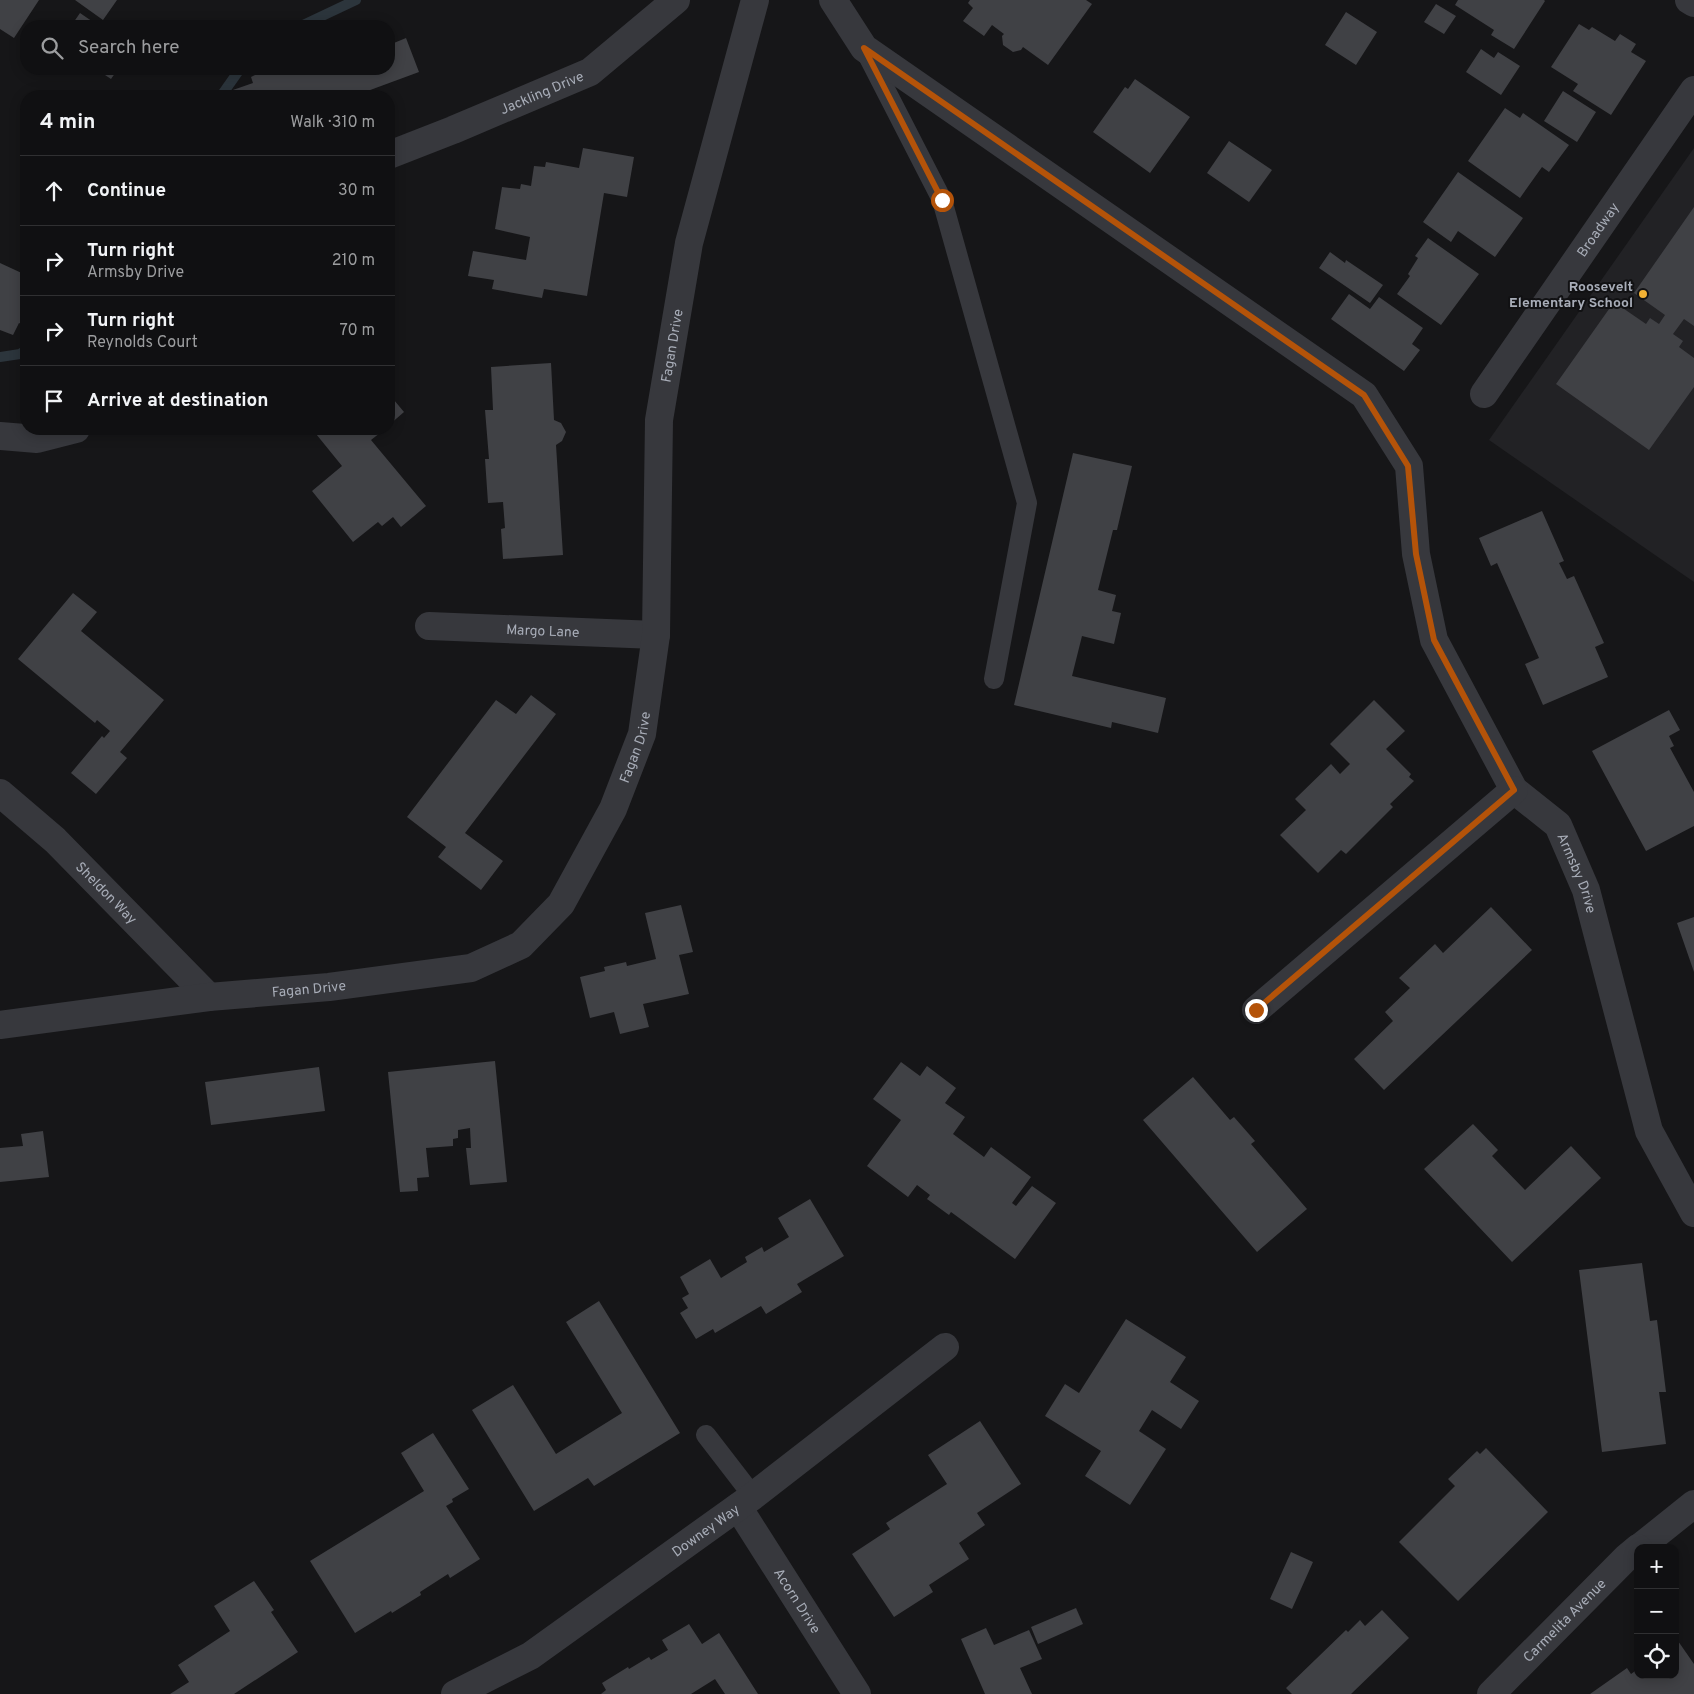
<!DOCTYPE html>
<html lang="en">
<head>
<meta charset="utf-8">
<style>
  :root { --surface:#101012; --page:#19191b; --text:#f1f3f6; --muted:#9c9d9f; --line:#303032 }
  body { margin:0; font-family:Overpass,sans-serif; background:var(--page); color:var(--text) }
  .controls { position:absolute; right:15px; bottom:15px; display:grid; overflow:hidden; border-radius:10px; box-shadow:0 2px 12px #0003 }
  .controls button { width:45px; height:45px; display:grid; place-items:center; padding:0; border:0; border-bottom:1px solid var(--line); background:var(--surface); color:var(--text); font:25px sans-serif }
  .stop { position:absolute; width:15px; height:15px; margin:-11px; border:4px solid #b45309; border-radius:50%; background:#fff }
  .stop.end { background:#b45309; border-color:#fff; box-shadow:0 1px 5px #0008 }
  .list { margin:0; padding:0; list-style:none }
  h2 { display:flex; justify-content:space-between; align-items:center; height:65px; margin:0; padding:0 20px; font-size:21px }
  h2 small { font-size:16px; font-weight:400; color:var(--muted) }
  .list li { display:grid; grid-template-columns:32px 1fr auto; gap:15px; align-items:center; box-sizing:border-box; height:70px; padding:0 20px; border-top:1px solid var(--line) }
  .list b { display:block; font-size:19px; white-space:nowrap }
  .list p { margin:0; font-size:16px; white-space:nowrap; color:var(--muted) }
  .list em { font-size:16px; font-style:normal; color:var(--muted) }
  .icon { flex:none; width:28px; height:28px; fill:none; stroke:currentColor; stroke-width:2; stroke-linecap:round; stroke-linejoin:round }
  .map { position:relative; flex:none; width:1694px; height:1694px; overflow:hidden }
  .search { position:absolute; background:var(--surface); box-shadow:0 2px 12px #0003; left:20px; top:20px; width:375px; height:55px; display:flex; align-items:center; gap:12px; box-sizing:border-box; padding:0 18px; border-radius:20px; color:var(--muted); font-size:19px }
  .panel { position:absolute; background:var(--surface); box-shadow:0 2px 12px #0003; left:20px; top:90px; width:375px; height:345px; border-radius:20px }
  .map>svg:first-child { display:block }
</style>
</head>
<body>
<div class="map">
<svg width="1694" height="1694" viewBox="0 0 1694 1694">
  <rect width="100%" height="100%" fill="#161618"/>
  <path fill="#222225" d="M1694,148V582L1489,440Z"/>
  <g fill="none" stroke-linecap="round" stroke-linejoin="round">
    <path stroke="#2c353c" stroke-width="10" d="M301,26L356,0
      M221,96L240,69
      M0,357L20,354L26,350"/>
  </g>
  <path fill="#404145" d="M0,0H39L14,38L0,29Z
    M75,0H117L103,20Z
    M970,0H1086L1092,4L1048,65L1023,47L1021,50L1013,52L1003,45L1002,36L1004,34L992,25L984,36L963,21L973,8L968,3Z
    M1458,0H1544L1545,1L1514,49L1491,35L1494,30L1455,5Z
    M1436,4L1456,16L1444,34L1424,22Z
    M1346,12L1377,32L1356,65L1325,45Z
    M80,13L99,26H71Z
    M1579,24L1589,30L1592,27L1615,41L1620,34L1636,44L1631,52L1646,61L1611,115L1573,91L1578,84L1551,67Z
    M406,38L419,72L354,96H232L230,91L253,83L251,77L255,75L253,70L256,69H389V45Z
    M1481,49L1494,58L1498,52L1520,66L1501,95L1466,72Z
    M96,69H118L111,79Z
    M1135,79L1190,117L1150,173L1093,132L1125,87L1128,89Z
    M1563,91L1596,112L1577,142L1544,121Z
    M1505,108L1520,118L1523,113L1569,145L1549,172L1542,167L1520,198L1468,161Z
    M1229,141L1272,170L1249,202L1207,173Z
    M583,148L634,157L627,197L604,193L587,296L544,289L542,298L492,289L494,280L468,276L473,251L526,260L530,237L495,229L502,187L520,189L521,184L531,186L534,166L545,167L546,162L579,168Z
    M1458,172L1523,218L1495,257L1458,231L1451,242L1423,222Z
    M1694,207V326L1684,319L1673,334L1683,341L1679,347L1694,358V387L1649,450L1556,384L1614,302L1646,324L1650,318L1659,324L1665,315L1634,293Z
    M1428,238L1479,274L1441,325L1397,294L1410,276L1408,274L1418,258L1415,256Z
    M1330,252L1345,263L1346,260L1383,285L1370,303L1319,268Z
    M0,263L26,275V326L19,323L13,335L0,330Z
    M1349,294L1370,309L1379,297L1423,328L1412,344L1420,350L1404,371L1331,319Z
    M551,363L554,420L561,423L566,432L562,441L556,445L563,555L503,559L501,529L505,528L503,502L488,503L485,459H489L485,410H493L491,367Z
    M389,394L404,412L389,425Z
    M312,429H385L371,440L426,506L401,527L393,517L382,526L378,522L353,542L312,491L342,466Z
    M1073,453L1132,466L1117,530H1113L1098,590L1116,595L1112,611L1121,613L1114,644L1082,636L1072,676L1166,698L1158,733L1112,722L1111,728L1014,705Z
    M1542,511L1564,561L1559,563L1567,579L1574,576L1604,643L1595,647L1608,677L1543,705L1525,664L1539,658L1497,563L1491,566L1479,538Z
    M73,593L97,612L81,631L164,700L120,752L127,758L96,794L71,773L102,736L104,738L110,731L97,720L95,723L18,659Z
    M531,695L556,714L465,833L503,861L481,890L438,857L446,847L407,817L496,700L516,714Z
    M1374,700L1405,731L1386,749L1411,774L1409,777L1414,781L1390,804L1393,807L1346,854L1341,850L1318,873L1280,835L1306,810L1295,799L1331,764L1340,774L1350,764L1330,744Z
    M1669,710L1680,730L1669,736L1674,746L1670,748L1694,792V826L1646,851L1592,751Z
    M681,905L693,952L679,955L689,994L643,1004L649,1027L620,1034L614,1012L590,1018L580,977L605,971L604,967L626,962L627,966L656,959L645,913Z
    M1491,907L1532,950L1384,1090L1354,1059L1393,1021L1385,1012L1410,988L1399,978L1435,944L1443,953Z
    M1694,917V972L1677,923Z
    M495,1061L507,1182L470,1185L466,1148H471L470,1128L458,1130V1138L453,1139V1146L426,1148L429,1177L417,1178L418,1191L400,1192L388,1072Z
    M901,1062L920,1076L927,1066L956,1088L945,1103L965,1117L953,1134L984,1157L991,1147L1031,1177L1012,1203L1016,1206L1032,1186L1056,1203L1015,1259L951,1212L949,1215L927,1199L930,1195L917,1185L908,1197L867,1166L901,1120L873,1099Z
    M319,1067L325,1111L211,1125L205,1082Z
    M1193,1077L1230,1120L1234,1117L1255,1141L1251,1144L1307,1209L1257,1252L1143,1120Z
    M1473,1124L1498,1150L1492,1156L1525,1190L1571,1146L1601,1178L1512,1262L1424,1169Z
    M43,1131L49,1177L0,1182V1148L23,1146L21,1134Z
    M810,1199L844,1256L797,1284L802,1292L766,1314L761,1306L715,1333L713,1329L696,1339L680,1313L688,1308L682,1298L689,1294L680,1277L710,1259L721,1278L747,1262L745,1257L762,1247L764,1252L789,1237L778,1218Z
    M1642,1263L1650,1321L1657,1320L1666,1392H1659L1666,1444L1602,1452L1579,1270Z
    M599,1301L680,1433L594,1486L588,1478L534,1511L472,1410L513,1385L556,1454L622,1413L566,1322Z
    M1126,1319L1186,1357L1170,1382L1199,1401L1181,1429L1152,1410L1139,1431L1166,1449L1130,1505L1085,1476L1101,1451L1045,1416L1065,1384L1079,1393Z
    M980,1421L1021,1484L977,1513L985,1525L959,1543L969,1559L929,1585L933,1592L894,1617L852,1554L890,1529L886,1523L947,1484L928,1455Z
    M433,1433L469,1489L452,1499L453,1502L446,1506L480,1559L450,1578L448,1574L420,1592L421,1595L392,1613L391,1611L355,1633L310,1561L424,1491L401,1453Z
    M1486,1448L1548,1512L1458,1601L1399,1542L1455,1486L1448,1479L1477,1451L1480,1454Z
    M1291,1552L1313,1562L1292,1609L1270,1599Z
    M254,1581L274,1610L271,1612L298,1652L234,1694H170L189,1682L178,1665L230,1631L214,1606Z
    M1076,1608L1083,1624L1038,1644L1031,1627Z
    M1382,1610L1409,1638L1351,1694H1292L1286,1688L1346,1630L1348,1632L1360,1620L1365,1626Z
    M689,1624L702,1644L719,1633L758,1694H725L715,1679L691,1694H601L606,1690L602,1683L628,1667L629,1669L649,1657L651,1660L668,1650L662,1640Z
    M986,1628L994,1645L1029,1630L1042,1659L1020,1668L1032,1694H985L961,1639Z
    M1678,1641L1694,1664V1694H1590L1627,1668L1631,1674L1638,1669V1675H1675V1643Z"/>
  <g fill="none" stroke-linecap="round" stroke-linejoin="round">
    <path stroke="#37383d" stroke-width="20" d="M865,50L942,200L1027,503L994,679
      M706,1435L753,1496"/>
    <g stroke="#37383d" stroke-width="28">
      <path id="s1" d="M833,0L864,48L1364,395L1409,466L1416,554L1434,640L1514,790L1558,825L1586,890L1649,1131L1694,1213"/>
      <path d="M1689,0L1694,3"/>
      <path id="s2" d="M389,155L453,130L590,72L676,0"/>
      <path id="s3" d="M1484,394L1694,90"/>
      <path d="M0,436L37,439L76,429"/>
      <path id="s4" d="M429,626L656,635"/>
      <path id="s5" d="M0,793L55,840L209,997"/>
      <path d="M1256,1010L1514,790"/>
      <path id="s6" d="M0,1025L209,997L329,987L471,968L521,945L561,904L613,809L642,734L656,635L659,420L689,243L755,0"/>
      <path id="s7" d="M738,1507L857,1694"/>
      <path d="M1639,1548L1694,1504"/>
      <path id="s8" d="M455,1694L530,1656L753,1496L945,1347"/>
      <path id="s9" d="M1491,1694L1626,1558L1638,1548"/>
    </g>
  </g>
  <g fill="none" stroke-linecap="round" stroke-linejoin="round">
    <path stroke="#b45309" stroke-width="6" d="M942,200L864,48L1364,395L1408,466L1416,554L1434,640L1514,790L1256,1010"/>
  </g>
  <circle fill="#f2b134" stroke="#111113" stroke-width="2" cx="1643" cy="294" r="5"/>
  <g text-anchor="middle" stroke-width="4" stroke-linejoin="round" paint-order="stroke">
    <g font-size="14" fill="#a8adb8" stroke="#111113">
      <text dy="5" stroke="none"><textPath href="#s2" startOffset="165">Jackling Drive</textPath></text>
      <text dy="5" stroke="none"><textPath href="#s3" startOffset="200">Broadway</textPath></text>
      <text dy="5" stroke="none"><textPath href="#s6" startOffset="1166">Fagan Drive</textPath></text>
      <text dy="5" stroke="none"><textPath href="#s4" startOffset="114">Margo Lane</textPath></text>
      <text dy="5" stroke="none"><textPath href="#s6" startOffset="761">Fagan Drive</textPath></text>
      <text dy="5" stroke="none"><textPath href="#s1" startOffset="1204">Armsby Drive</textPath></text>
      <text dy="5" stroke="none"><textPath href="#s5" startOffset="146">Sheldon Way</textPath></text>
      <text dy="5" stroke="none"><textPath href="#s6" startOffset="311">Fagan Drive</textPath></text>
      <text dy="5" stroke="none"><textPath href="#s8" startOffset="300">Downey Way</textPath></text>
      <text dy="5" stroke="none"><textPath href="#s7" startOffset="111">Acorn Drive</textPath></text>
      <text dy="5" stroke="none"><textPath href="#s9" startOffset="104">Carmelita Avenue</textPath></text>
    </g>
    <g font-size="14" font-weight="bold" fill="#a8adb8" stroke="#111113" text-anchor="end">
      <text x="1633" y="291">Roosevelt<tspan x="1633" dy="16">Elementary School</tspan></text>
    </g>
  </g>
</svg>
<div class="controls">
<button>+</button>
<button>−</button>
<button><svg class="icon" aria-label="locate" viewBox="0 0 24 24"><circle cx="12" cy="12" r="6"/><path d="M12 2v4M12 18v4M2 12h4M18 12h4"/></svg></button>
</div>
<div class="stop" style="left:942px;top:200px"></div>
<div class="stop end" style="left:1256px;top:1010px"></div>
<div class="search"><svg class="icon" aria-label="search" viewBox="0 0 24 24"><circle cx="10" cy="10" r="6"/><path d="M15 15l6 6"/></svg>Search here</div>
<section class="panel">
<h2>4 min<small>Walk · 310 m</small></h2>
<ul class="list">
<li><svg class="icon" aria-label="ahead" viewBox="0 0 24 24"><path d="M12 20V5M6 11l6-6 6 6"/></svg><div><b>Continue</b></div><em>30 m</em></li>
<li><svg class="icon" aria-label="right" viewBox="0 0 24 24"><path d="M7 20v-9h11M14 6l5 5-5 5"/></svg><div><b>Turn right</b><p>Armsby Drive</p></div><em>210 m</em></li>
<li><svg class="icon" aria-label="right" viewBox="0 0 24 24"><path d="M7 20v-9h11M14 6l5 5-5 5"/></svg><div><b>Turn right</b><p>Reynolds Court</p></div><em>70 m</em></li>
<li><svg class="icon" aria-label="arrive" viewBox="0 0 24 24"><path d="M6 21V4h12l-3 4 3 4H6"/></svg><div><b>Arrive at destination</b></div></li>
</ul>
</section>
</div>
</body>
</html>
